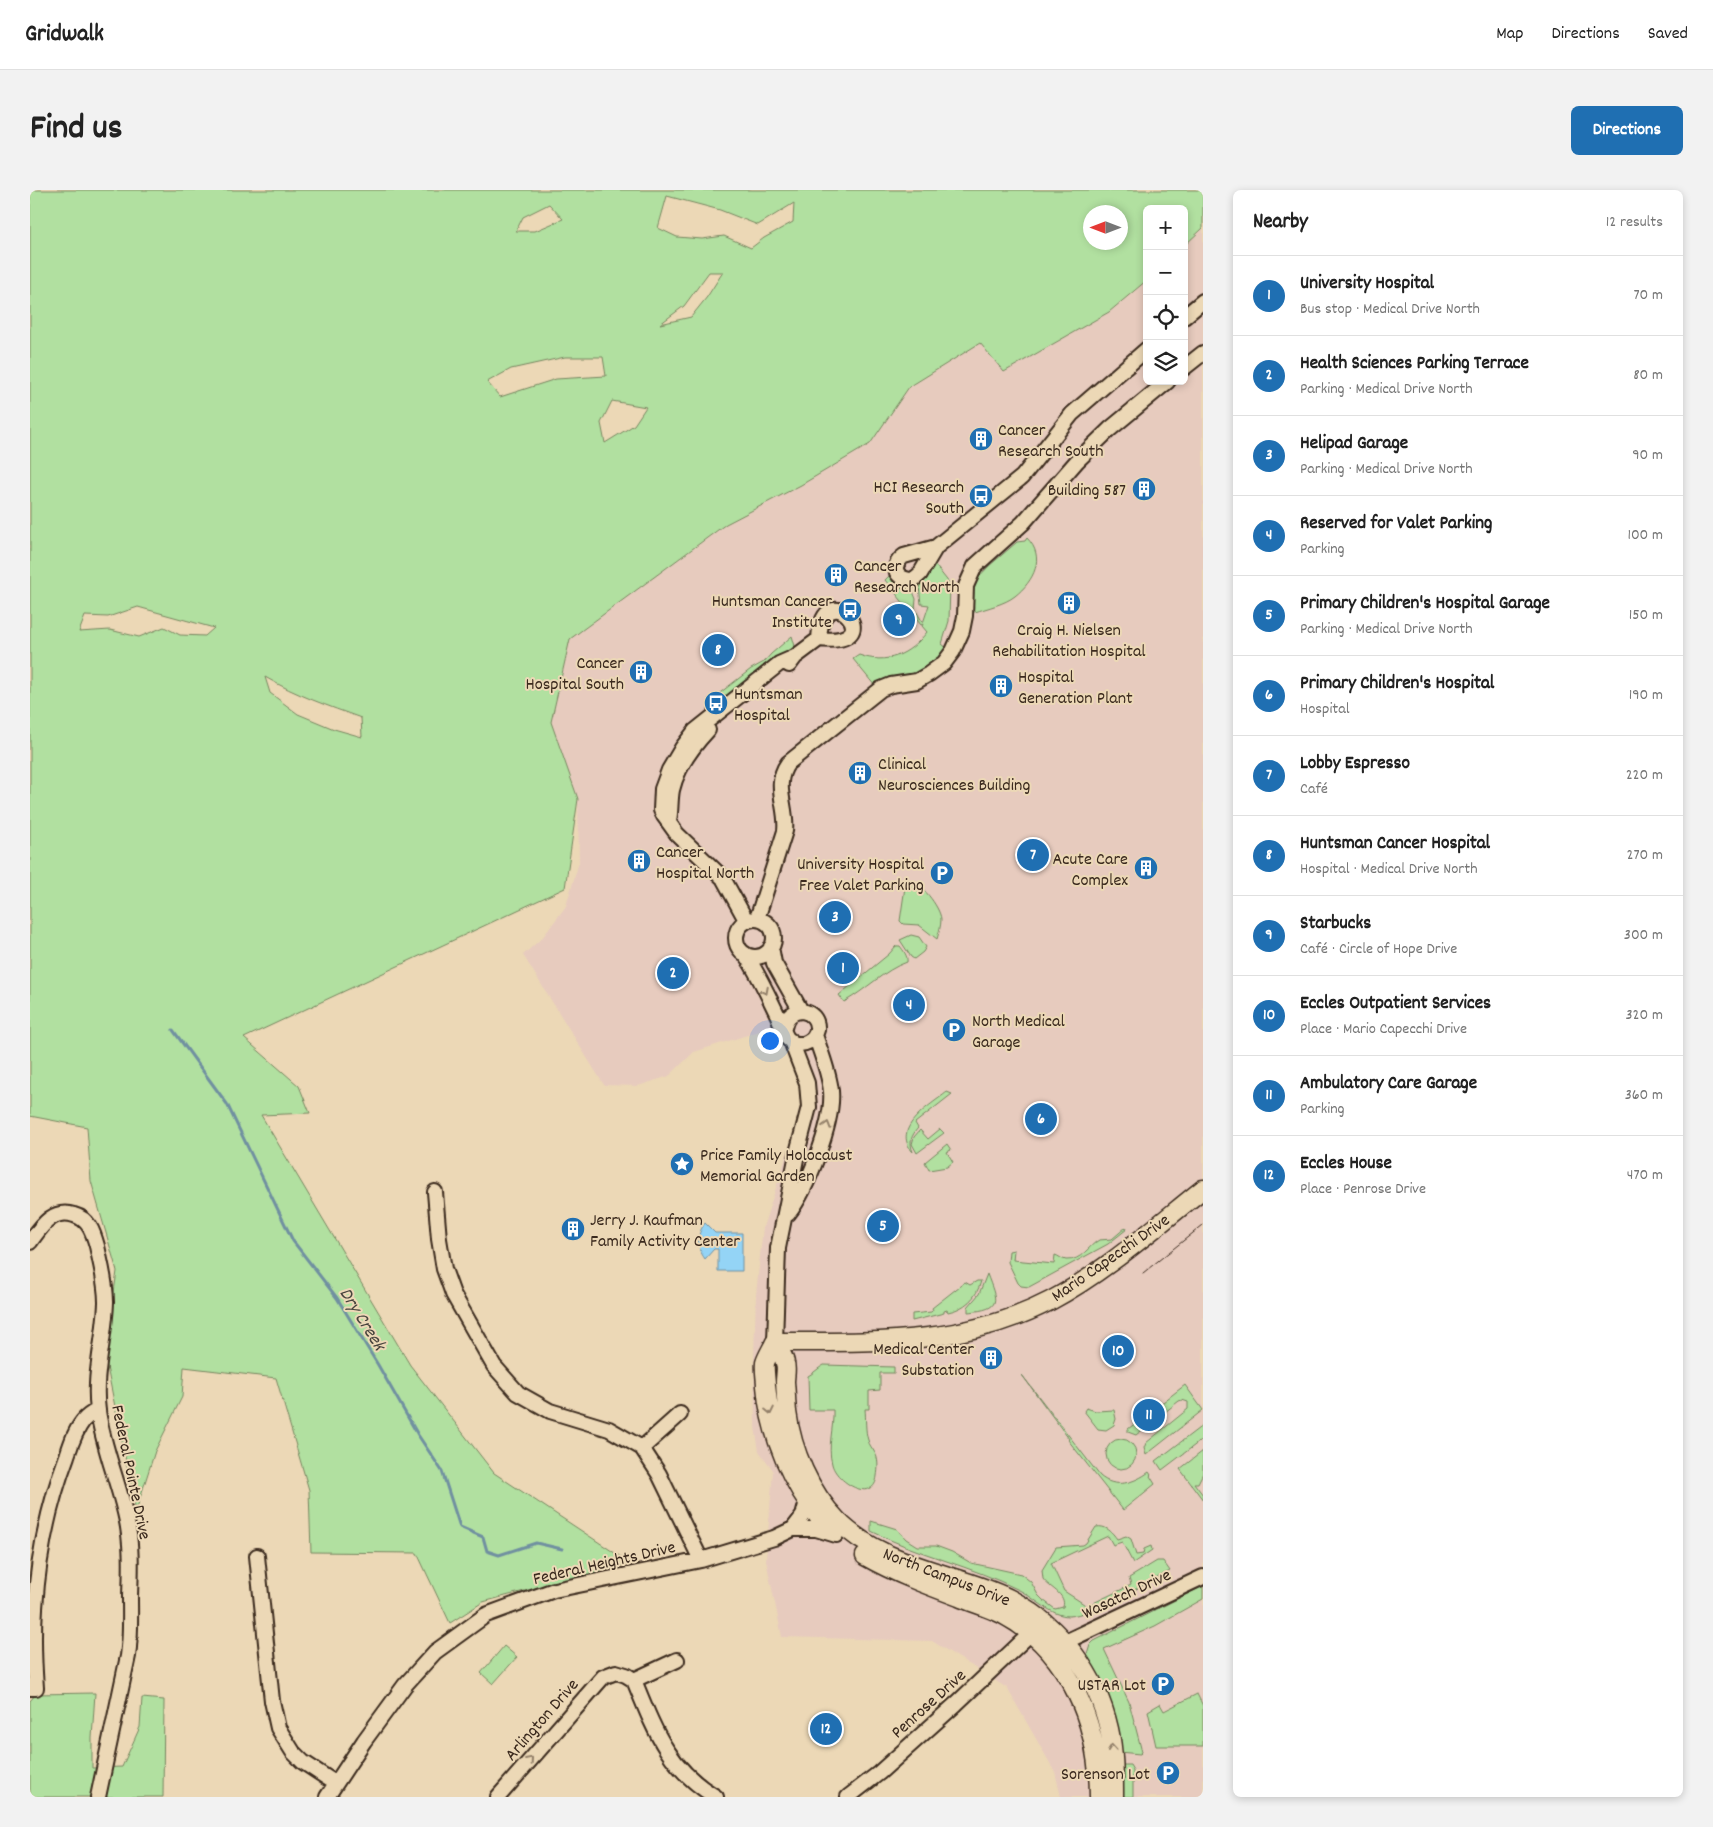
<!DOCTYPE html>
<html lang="en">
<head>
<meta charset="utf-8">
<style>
  :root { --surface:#fff; --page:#f2f2f2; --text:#222; --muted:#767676; --line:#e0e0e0; --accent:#1f6fb2 }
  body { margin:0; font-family:Dekko,sans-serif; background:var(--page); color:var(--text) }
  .controls { position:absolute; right:15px; top:15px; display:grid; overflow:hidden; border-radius:8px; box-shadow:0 2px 8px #0003 }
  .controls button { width:45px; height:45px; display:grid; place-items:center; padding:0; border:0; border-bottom:1px solid var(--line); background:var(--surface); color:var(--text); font:25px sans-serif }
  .compass { position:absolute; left:1053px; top:15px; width:45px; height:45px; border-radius:50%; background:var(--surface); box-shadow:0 2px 8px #0003; rotate:270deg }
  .you { position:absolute; left:739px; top:850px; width:18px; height:18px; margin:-12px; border:4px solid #fff; border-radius:50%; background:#1a73e8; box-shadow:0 0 0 8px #1a73e833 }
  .badge { display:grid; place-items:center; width:32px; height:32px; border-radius:50%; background:var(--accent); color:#fff; font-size:16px; font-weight:700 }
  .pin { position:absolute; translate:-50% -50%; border:2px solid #fff; box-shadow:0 1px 5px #0006 }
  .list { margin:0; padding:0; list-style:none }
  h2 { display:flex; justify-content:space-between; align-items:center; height:65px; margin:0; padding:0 20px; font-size:21px }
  h2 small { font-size:16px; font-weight:400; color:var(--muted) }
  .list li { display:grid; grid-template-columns:32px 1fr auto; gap:15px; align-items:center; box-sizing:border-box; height:80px; padding:0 20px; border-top:1px solid var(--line) }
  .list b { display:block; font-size:19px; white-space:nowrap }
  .list p { margin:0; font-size:16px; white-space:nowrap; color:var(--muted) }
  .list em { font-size:16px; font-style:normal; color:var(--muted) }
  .icon { flex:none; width:28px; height:28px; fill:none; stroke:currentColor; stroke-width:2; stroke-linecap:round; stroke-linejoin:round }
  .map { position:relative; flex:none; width:1173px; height:1607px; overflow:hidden; border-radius:8px }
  header { display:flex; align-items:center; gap:30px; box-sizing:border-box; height:70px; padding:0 25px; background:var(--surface); border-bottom:1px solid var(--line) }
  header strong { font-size:24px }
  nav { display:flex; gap:28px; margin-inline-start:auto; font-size:18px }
  .intro { display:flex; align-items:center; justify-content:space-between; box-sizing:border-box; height:120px; padding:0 30px }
  h1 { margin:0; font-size:35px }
  .button { padding:12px 22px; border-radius:8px; background:var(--accent); color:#fff; font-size:18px; font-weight:700 }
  main { display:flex; gap:30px; padding:0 30px }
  aside { flex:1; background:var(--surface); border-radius:8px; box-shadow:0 2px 8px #0003 }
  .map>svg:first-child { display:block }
</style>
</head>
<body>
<header>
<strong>Gridwalk</strong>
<nav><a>Map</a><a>Directions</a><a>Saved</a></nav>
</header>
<div class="intro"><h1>Find us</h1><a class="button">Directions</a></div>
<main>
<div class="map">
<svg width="1173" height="1607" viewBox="0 0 1173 1607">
  <rect width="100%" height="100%" fill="#ecd8b6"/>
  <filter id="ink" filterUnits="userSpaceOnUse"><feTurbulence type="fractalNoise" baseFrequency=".02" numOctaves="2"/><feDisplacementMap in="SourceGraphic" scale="10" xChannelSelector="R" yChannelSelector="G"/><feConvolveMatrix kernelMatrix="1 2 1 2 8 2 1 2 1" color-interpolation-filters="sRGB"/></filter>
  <g filter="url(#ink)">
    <path fill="#e7cbbe" d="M1173,38V1607H1031L1025,1582L977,1498L902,1451L752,1447L736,1370L743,1280L729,1261L725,1237L724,1165L726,1105L733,1037L763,946L771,914L770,894L755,861L742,837L664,862L639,886L608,896L574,895L493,765L513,747L536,716L549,672L548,609L521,532L540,449L696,334L771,295L840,254L879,197L950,153L1079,122L1117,90V191H1154V56Z"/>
    <path fill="#b1e0a0" stroke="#76855f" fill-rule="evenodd" d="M0,0H1173V38L1154,56V19H1117V90L1079,122L974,182L950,153L879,197L840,254L771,295L696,334L540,449L521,532L548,609L535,698L214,848L269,896L280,923L231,925L380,1175L464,1283L600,1373L453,1412L420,1433L387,1363L281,1362L279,1300L246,1188L154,1177L152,1207L125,1261L106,1321L75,1167L87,1081L61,991L57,937L0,926ZM637,6L690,20L728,35L764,13L763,32L734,48L721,58L694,46L672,49L647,47L628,38ZM519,14L533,29L505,41H486L493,27ZM1060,22H1090V52H1060ZM679,82H693L677,107L661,127L630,134L654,116ZM535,167H573L576,186L526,189L470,207L457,192L481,179ZM582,211L616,217L604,235L575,253L571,233ZM108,417L184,438L175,446L150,445L134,437L109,447L80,440L49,442L55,426L78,427ZM235,487C266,505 298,516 331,528L332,547L304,539L268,524L240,503Z
      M997,348C1016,367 1004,391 985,406C975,414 957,418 945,422L940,421L941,395L959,376L987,352L995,351Z
      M905,375L920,394L919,431L912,454L918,459C901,483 872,488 845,496L823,469L829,465C857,475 879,465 897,442L892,436L893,434L891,435L855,390L859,386L867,397L882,399L886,409L885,419L893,433L899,415L891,414L889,396L896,390Z
      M762,446L765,456L691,515L685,518L683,517L682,509L721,479L734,472L741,464Z
      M878,690C890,691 910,717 911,729C911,736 909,742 907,749L889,735L873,734L870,731L875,697Z
      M881,745L889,747L896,757L893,762L884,769L881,767L870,750Z
      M866,756H870C873,760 878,766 877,772C854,780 836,800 814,812L809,805L859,764Z
      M917,902L922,904L885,933L888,938C881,946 879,952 883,962C860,938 901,915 917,902Z
      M910,939L914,943L887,963L882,954L884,947L890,940L898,949Z
      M917,954L921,960L917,962L923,972L917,977L899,980L895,972Z
      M1096,1037L1097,1039L1078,1054L999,1097L991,1096L988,1093L978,1072L979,1061L984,1060L983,1070L1024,1074L1025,1065C1029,1066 1031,1069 1036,1070C1052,1071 1058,1056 1069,1050L1082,1049Z
      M957,1084C967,1111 973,1119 938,1122V1117L949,1104Z
      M947,1091H951C947,1108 934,1119 918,1122L917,1120L914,1121V1123L882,1131V1124L901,1122L903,1120L902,1118L935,1092L940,1095Z
      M794,1175L864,1177V1183H850V1200L839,1201V1219H835C836,1229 835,1241 838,1250C839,1255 843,1259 845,1263C849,1269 848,1280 847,1286C844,1315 806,1292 802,1274C797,1256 804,1238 803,1220H779L778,1186C784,1183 788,1178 794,1175Z
      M992,1185L1070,1286C1085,1299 1104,1293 1119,1282L1121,1285L1120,1286L1125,1294L1093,1320L1038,1250L1039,1249Z
      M1155,1195L1173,1220L1116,1265L1114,1258L1116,1253L1158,1219V1212L1152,1210L1149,1211L1106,1245L1098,1242V1239Z
      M1056,1218L1066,1221L1084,1220L1086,1229L1084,1235L1076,1240L1068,1239L1054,1221Z
      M1173,1235V1249L1132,1280L1126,1271Z
      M1076 1264a15 15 0 1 1 30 0a15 15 0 1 1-30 0Z
      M1173,1261V1283L1168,1293H1164L1173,1305V1310L1150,1279Z
      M841,1331L867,1339L876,1349L887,1356H906L922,1362L941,1373L991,1384L1001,1392L1008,1405L1013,1410L1025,1419L1033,1417C1037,1404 1019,1398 1013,1389L1012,1380L1026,1357L1053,1355L1056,1353L1066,1337C1076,1335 1082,1342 1087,1349L1096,1346L1101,1349L1106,1365L1113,1364L1114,1359L1121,1356L1122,1360L1103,1373L1092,1352L1083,1355L1078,1346L1021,1373L1034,1401L1057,1416L1101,1395L1099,1388L1127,1371H1133L1140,1381C1119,1392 1059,1426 1039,1426C1021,1426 1005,1408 989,1400C942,1376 888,1365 841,1341Z
      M1173,1396V1409L1125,1436L1074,1459L1099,1512L1112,1562L1110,1564L1089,1562L1056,1468L1060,1455L1064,1451Z
      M474,1456L487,1467L463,1494L451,1483Z
      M65,1503L62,1548V1578L92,1577L110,1537L112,1508L134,1510L133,1607H0V1511L6,1504Z
      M1167,1504L1173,1516V1556H1126L1118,1521L1130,1514L1134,1521Z
      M1093,1575H1100L1103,1580V1607H1089L1091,1576Z"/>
    <path fill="#94d4f6" stroke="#7090a0" d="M675,1033L685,1043H712V1081H688V1059H684L675,1069C666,1056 666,1046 675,1033Z"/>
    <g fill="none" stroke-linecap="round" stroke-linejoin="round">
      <path stroke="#7090a0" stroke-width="3" d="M143,840L197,914L263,1051L307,1108L348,1175L388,1245L412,1281L430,1337L453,1347L457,1361L469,1365L506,1353L532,1359"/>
      <g stroke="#3b2a1e" stroke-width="18">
        <path id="minor" d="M1154,127L1173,111
          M1154,178L1173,163
          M906,357L890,384L883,390C867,390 859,377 874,366L906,357L992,287L1042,224L1117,159
          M759,475L765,467L789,449C863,458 793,379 789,449
          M639,631C641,621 640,610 642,600C647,578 663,556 678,540
          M727,729L755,641C758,617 742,595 758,573L851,499L861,495L887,491L899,484L914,473L923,461L932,441L935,426L936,396L945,376L993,333L1047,271L1080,239L1138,191
          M706 748a19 19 0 1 1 38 0a19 19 0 1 1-38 0Z
          M716,730L693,688L647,644L634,626L631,620L632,599L639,580L652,558L665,541L749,474L765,467
          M741,757L744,773L771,821
          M715,764C728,783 738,805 748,826C751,833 753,842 757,848C762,854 771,856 778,852C782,850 786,845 787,840C789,818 758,813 754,838
          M405,1002L409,1049L414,1079L423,1104L464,1176L488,1203L520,1221L579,1239L612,1258L629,1284L671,1370
          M758,1024C777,1000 804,932 801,901C799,882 791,863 785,845
          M0,1052C11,1037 22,1018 44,1025C59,1029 63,1042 67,1056C71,1075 76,1093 76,1112C75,1149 63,1184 68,1221C73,1257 88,1291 96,1327C102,1353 101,1379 100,1406C100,1426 101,1446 98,1466L68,1607
          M745,1152L748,1058L768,959L779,917L777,893L761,851
          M612,1258L650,1224
          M763,1339L773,1326L777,1311
          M227,1366L242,1511L248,1538L263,1562L273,1572L305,1593
          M1035,1452L1173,1387
          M604,1490C624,1539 638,1579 686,1607
          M604,1490L647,1470
          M0,1498H6C4,1471 3,1445 5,1418C8,1367 19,1314 37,1266C41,1254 45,1241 53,1231C57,1226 62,1223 68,1220
          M297,1607L334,1551L375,1495L405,1462L456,1425L524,1400L671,1370L744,1348L763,1339H786L806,1345
          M468,1607L573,1487L586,1482L596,1485L604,1490
          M818,1607L849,1583L926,1514L1000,1444"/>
      </g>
      <g stroke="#3b2a1e" stroke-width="21">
        <path id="major" d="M745,1152C748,1158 754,1166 755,1173C757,1178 755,1186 755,1192C756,1202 756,1212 757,1222C762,1261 780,1302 807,1330C837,1361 878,1373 918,1386C939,1393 961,1399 982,1410C1030,1436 1067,1485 1079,1539C1084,1561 1084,1585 1084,1607
          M745,1152C742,1159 737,1166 735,1173C734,1180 736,1189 736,1196C740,1246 762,1294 793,1333
          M745,1152C840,1152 934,1156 1020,1111C1075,1082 1125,1037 1173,999
          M835,1366C865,1383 897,1395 929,1407C943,1413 958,1417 972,1424C1039,1459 1069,1534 1069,1607"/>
      </g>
      <use href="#minor" stroke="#ecd8b6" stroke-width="14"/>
      <use href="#major" stroke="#ecd8b6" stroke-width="18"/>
      <path stroke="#3b2a1e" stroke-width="1" d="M1113,1083L1173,1035"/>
    </g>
    <defs><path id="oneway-chevron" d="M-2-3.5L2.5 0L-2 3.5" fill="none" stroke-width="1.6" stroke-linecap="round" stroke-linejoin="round" transform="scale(1.25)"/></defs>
    <g stroke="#94816a">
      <use href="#oneway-chevron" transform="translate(735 801) rotate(63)"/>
      <use href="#oneway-chevron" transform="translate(797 935) rotate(-73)"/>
      <use href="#oneway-chevron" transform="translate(740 1221) rotate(78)"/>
      <use href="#oneway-chevron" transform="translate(1082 1558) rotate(-95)"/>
      <use href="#oneway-chevron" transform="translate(500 1570) rotate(-49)"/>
    </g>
  </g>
  <defs>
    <g id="building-disc" transform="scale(1.25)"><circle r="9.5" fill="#1f6fb2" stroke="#ecd8b6"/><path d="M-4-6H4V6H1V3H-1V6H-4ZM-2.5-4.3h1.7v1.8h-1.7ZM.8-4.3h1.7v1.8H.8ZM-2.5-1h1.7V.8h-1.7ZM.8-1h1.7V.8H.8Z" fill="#fff"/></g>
    <g id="bus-disc" transform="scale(1.25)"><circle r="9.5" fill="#1f6fb2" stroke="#ecd8b6"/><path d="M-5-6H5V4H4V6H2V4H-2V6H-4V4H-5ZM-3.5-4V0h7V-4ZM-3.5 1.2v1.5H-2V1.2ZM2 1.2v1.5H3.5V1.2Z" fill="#fff"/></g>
    <g id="parking-disc" transform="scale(1.25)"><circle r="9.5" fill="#1f6fb2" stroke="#ecd8b6"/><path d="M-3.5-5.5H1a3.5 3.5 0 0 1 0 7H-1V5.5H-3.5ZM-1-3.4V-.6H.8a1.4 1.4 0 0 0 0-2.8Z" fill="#fff"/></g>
    <g id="sight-disc" transform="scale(1.25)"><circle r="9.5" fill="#1f6fb2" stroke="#ecd8b6"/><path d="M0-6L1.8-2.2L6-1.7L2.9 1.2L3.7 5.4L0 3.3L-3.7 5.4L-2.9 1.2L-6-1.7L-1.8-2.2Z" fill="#fff"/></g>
  </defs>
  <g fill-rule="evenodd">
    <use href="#building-disc" x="951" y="249"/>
    <use href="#building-disc" x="1114" y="299"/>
    <use href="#bus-disc" x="951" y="306"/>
    <use href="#building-disc" x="806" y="385"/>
    <use href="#building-disc" x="1039" y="413"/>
    <use href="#bus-disc" x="820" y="420"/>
    <use href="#building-disc" x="611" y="482"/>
    <use href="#building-disc" x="971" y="496"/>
    <use href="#bus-disc" x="686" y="513"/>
    <use href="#building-disc" x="830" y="583"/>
    <use href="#building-disc" x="609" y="671"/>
    <use href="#building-disc" x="1116" y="678"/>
    <use href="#parking-disc" x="912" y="683"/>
    <use href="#parking-disc" x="924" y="840"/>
    <use href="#sight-disc" x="652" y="974"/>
    <use href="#building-disc" x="543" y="1039"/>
    <use href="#building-disc" x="961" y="1168"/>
    <use href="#parking-disc" x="1133" y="1494"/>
    <use href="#parking-disc" x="1138" y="1583"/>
  </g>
  <g text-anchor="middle" stroke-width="4" stroke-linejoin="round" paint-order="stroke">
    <g font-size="18" fill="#3b2a1e" stroke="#ecd8b6" text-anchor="start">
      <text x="968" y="245">Cancer<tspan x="968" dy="21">Research South</tspan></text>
      <text x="934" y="302" text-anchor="end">HCI Research<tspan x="934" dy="21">South</tspan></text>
      <text x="1096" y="305" text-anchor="end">Building 587</text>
      <text x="824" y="381">Cancer<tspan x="824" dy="21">Research North</tspan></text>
      <text x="802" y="416" text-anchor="end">Huntsman Cancer<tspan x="802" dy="21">Institute</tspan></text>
      <text x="1039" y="445" text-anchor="middle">Craig H. Nielsen<tspan x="1039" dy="21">Rehabilitation Hospital</tspan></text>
      <text x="594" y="478" text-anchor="end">Cancer<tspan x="594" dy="21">Hospital South</tspan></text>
      <text x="988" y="492">Hospital<tspan x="988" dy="21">Generation Plant</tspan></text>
      <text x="704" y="509">Huntsman<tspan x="704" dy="21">Hospital</tspan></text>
      <text x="848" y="579">Clinical<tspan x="848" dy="21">Neurosciences Building</tspan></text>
      <text x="626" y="667">Cancer<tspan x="626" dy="21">Hospital North</tspan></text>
      <text x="1098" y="674" text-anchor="end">Acute Care<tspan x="1098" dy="21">Complex</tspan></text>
      <text x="894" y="679" text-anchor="end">University Hospital<tspan x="894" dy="21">Free Valet Parking</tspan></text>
      <text x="942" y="836">North Medical<tspan x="942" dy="21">Garage</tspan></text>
      <text x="670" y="970">Price Family Holocaust<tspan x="670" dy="21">Memorial Garden</tspan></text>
      <text x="560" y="1035">Jerry J. Kaufman<tspan x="560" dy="21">Family Activity Center</tspan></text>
      <text x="944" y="1164" text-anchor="end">Medical Center<tspan x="944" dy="21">Substation</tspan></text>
      <text x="1116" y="1500" text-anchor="end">USTAR Lot</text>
      <text x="1120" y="1589" text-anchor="end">Sorenson Lot</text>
    </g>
    <g font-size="18" fill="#3b2a1e" stroke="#ecd8b6">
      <text transform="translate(1080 1067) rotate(-35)" y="6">Mario Capecchi Drive</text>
      <text transform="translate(102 1282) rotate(78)" y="6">Federal Pointe Drive</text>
      <text transform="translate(574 1372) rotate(-13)" y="6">Federal Heights Drive</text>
      <text transform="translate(917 1386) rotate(21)" y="6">North Campus Drive</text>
      <text transform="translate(1096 1403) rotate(-25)" y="6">Wasatch Drive</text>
      <text transform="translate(898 1513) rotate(-42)" y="6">Penrose Drive</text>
      <text transform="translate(511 1529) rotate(-49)" y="6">Arlington Drive</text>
    </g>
    <g font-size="19" font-style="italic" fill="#48443e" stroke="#ecd8b6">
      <text transform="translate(334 1128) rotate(58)" y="7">Dry Creek</text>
    </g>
  </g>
</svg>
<div class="controls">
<button>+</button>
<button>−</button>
<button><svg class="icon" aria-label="locate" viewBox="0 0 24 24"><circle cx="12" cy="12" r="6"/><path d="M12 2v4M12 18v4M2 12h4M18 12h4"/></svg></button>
<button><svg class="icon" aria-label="layers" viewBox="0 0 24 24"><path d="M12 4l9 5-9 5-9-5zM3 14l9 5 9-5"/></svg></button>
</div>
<svg class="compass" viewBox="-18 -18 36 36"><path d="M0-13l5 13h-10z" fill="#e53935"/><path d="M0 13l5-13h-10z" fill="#767676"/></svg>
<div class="you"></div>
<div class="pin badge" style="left:813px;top:778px">1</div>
<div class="pin badge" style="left:643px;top:783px">2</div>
<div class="pin badge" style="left:805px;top:727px">3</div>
<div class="pin badge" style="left:879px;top:815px">4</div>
<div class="pin badge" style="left:853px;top:1036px">5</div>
<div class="pin badge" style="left:1011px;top:929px">6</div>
<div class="pin badge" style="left:1003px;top:665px">7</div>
<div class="pin badge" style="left:688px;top:460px">8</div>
<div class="pin badge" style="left:869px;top:430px">9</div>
<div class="pin badge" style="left:1088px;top:1161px">10</div>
<div class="pin badge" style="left:1119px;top:1225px">11</div>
<div class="pin badge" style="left:796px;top:1539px">12</div>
</div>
<aside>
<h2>Nearby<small>12 results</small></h2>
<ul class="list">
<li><span class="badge">1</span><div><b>University Hospital</b><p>Bus stop · Medical Drive North</p></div><em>70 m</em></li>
<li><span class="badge">2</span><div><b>Health Sciences Parking Terrace</b><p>Parking · Medical Drive North</p></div><em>80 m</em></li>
<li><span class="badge">3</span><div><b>Helipad Garage</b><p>Parking · Medical Drive North</p></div><em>90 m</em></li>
<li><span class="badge">4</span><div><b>Reserved for Valet Parking</b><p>Parking</p></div><em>100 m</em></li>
<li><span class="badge">5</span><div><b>Primary Children's Hospital Garage</b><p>Parking · Medical Drive North</p></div><em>150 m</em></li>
<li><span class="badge">6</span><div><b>Primary Children's Hospital</b><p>Hospital</p></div><em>190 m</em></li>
<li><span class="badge">7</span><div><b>Lobby Espresso</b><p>Café</p></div><em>220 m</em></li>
<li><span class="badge">8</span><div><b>Huntsman Cancer Hospital</b><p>Hospital · Medical Drive North</p></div><em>270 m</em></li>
<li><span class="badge">9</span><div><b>Starbucks</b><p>Café · Circle of Hope Drive</p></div><em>300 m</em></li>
<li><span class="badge">10</span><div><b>Eccles Outpatient Services</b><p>Place · Mario Capecchi Drive</p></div><em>320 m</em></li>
<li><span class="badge">11</span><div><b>Ambulatory Care Garage</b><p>Parking</p></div><em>360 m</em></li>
<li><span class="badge">12</span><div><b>Eccles House</b><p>Place · Penrose Drive</p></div><em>470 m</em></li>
</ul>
</aside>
</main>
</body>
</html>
